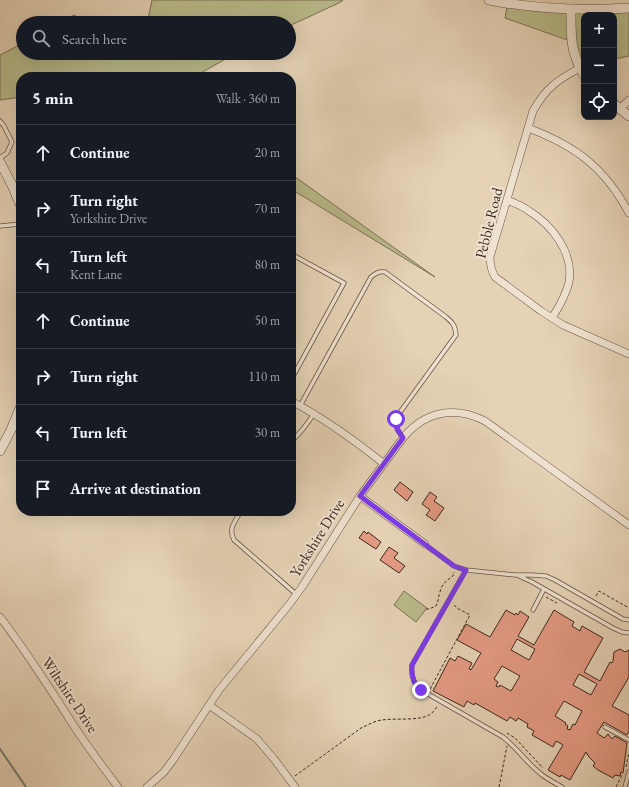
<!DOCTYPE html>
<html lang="en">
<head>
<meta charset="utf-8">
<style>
  :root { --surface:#171b24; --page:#20242c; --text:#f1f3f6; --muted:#9ea1a6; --line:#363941 }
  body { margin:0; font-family:"EB Garamond",serif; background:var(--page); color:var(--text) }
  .controls { position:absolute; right:12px; top:12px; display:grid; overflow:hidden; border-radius:8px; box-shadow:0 4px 16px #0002 }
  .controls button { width:36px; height:36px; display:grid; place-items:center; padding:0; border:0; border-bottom:1px solid var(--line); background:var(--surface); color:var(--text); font:20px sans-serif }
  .stop { position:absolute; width:12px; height:12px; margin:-9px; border:3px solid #7c3aed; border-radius:50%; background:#fff }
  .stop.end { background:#7c3aed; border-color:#fff; box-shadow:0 1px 4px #0008 }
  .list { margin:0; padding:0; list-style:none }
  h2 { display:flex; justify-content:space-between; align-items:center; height:52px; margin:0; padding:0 16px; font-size:17px }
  h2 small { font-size:13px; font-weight:400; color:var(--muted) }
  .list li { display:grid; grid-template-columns:26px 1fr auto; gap:12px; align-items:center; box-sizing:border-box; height:56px; padding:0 16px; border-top:1px solid var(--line) }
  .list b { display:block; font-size:15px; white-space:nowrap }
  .list p { margin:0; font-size:13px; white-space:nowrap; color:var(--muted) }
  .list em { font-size:13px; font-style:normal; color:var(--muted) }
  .icon { flex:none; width:22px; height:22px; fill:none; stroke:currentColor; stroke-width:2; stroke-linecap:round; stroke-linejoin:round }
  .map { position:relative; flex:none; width:629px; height:787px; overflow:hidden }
  .search { position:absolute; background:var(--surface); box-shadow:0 4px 16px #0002; left:16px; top:16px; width:280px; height:44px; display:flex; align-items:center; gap:10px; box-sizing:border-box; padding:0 14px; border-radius:22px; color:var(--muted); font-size:15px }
  .panel { position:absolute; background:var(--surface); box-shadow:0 4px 16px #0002; left:16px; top:72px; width:280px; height:444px; border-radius:16px }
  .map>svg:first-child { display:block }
</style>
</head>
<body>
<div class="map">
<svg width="629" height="787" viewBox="0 0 629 787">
  <rect width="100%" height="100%" fill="#e6d3b6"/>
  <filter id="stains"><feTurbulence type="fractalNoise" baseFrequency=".005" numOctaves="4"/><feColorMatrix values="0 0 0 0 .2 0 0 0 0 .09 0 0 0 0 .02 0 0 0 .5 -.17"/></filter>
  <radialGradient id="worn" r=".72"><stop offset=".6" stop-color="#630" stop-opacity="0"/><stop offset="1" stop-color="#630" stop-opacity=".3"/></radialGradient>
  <path fill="#b9bb8b" stroke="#7c7155" d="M152,0H343L341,2L289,26V23H147Z
    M507,7L553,12L598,14L629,12V56L614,59V15H584V65L578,66L573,42L505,18Z
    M74,15L84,23H60Z
    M23,43V53H236L199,74V77H21V97L0,100V55Z
    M291,174L435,277L291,189Z
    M404,591L427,608L416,622L394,605Z"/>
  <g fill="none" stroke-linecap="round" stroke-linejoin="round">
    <path stroke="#737e74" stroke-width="2" d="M0,749L26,787"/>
  </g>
  <path fill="#e59b84" stroke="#3e271f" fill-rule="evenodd" d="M400,482L413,492L407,501L394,490Z
    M430,492L437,497L434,501L444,508L435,521L426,515L430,510L422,504Z
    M364,531L367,534L368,532L381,542L376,549L359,538Z
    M389,547L398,553L394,558L405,566L399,573L380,560Z
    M506,610L515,615L516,613L518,615L520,611L529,617L518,636L534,645L554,610L574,622L572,626L580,631L582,626L603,638L584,672L600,681L610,662L612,663L613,661L614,652L620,649L625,652L629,650V677L612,706L629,715V731L627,735L604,722L597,733L604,738L608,734L612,739L615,736L627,743L623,773L621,772L620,776L615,775L613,778L598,770L593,766L595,763L589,757L586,752L570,780L561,775L560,777L548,770L563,745L556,741L553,747L532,735L534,731L527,727L528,724L518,718L516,721L510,717L507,721L475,703L474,705L467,701L464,707L433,691L450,658L455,661L458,656L472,663L469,669L471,670L481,653L457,640L466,624L490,637ZM517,639L535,649L529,660L511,650ZM502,666L520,676L511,691L500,685L499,687L496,686L498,682L494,679ZM579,674L597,684L591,695L573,685ZM564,701L582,711L575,725L573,724L570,730L567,729L568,726L565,724L566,723L555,716Z"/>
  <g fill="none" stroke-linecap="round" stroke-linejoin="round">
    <g stroke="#685245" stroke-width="5">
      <path id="service" d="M0,121L4,126L12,142L7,153L0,158
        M0,226L21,224
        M291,254L344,283L291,380
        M300,406L371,277C376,273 379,271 385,272L446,317C453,323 455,325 456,335L398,415C394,425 397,429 403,438
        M291,442L303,429L314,414
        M241,511C235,522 228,528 234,540L296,594
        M425,545L454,566L459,568L466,570L516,575H532L546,576L555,580L623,619L629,620
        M466,570L412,665C411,675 413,684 421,690L503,737C517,748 527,763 541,774C547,779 555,783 562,787
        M517,575L532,582L613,628L622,632L629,633
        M533,610L544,589
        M605,727L629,740
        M625,787L629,772"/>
    </g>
    <g stroke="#685245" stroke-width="8">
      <path id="minor" d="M580,68C557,80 546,88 533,111L490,257C490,265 491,270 495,277L541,311L563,325L629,354
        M620,108L629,100
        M528,128C576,146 605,168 629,213
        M507,200C515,203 523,206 529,211C552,225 574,253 569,282C566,295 559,307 552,318
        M291,401C324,418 354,440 383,463
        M360,496L425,544
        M0,617C26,651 49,687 72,723C86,745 102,766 118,787
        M209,705L257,739L274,759L295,787
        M147,787L164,772L173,760L219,690L288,606L302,587L360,496L403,438C424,412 454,405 485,421L629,525"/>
    </g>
    <g stroke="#685245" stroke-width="10">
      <path id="tertiary" d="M489,0C535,9 582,11 629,8
        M571,9C571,36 570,51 584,75
        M614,104L629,116
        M0,162L12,185L21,206
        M0,451L11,430L21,406"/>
    </g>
    <path stroke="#3e271f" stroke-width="1" stroke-dasharray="3 2" stroke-linecap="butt" d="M596,596L599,591L629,608
      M546,597L557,603
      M426,609H429L436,606C439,600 438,598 440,592C441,585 447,580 453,576L454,572
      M430,689L470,615L457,608L453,604
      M507,733L515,738L543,768
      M626,767L629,752
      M295,776L361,728C368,725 374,721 382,720C395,718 419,721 429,715C433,713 435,709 438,706
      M499,787L507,746
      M616,787L622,775"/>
    <use href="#service" stroke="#efe2d0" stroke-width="3.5"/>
    <use href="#minor" stroke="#efe2d0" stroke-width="7"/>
    <use href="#tertiary" stroke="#efe2d0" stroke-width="9"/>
  </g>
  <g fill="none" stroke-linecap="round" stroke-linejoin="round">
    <path stroke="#7c3aed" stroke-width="5" d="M396,419L397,429L403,438L360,496L454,566L466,570L412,665C411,675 413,684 421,690"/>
  </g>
  <g text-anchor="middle" stroke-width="4" stroke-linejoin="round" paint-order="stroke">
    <g font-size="15" fill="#3e271f" stroke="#efe2d0">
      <text transform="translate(489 223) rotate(-76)" y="5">Pebble Road</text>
      <text transform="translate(317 538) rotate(-58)" y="5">Yorkshire Drive</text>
      <text transform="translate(70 695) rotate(56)" y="5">Wiltshire Drive</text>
    </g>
  </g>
  <rect width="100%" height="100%" filter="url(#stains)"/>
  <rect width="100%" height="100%" fill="url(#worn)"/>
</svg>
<div class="controls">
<button>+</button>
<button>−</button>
<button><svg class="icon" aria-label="locate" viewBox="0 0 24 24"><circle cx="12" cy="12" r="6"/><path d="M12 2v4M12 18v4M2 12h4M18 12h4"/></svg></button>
</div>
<div class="stop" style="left:396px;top:419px"></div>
<div class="stop end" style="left:421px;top:690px"></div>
<div class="search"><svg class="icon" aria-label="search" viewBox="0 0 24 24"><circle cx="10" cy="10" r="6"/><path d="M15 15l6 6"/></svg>Search here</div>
<section class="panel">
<h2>5 min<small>Walk · 360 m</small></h2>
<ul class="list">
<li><svg class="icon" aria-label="ahead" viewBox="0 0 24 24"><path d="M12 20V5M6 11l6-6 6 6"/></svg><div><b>Continue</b></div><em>20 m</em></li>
<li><svg class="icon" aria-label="right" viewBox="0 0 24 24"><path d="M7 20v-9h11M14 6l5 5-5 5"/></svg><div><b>Turn right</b><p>Yorkshire Drive</p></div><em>70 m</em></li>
<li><svg class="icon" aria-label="left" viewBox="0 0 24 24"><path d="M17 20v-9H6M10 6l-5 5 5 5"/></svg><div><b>Turn left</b><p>Kent Lane</p></div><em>80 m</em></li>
<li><svg class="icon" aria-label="ahead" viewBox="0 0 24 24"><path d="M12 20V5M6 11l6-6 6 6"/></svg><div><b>Continue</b></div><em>50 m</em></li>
<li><svg class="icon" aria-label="right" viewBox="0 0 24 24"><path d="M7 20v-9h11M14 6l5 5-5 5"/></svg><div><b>Turn right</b></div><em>110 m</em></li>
<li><svg class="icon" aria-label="left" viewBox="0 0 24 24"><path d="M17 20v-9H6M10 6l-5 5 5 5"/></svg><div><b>Turn left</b></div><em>30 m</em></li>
<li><svg class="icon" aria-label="arrive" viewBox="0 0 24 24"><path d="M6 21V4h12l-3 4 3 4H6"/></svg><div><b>Arrive at destination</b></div></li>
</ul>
</section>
</div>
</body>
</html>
